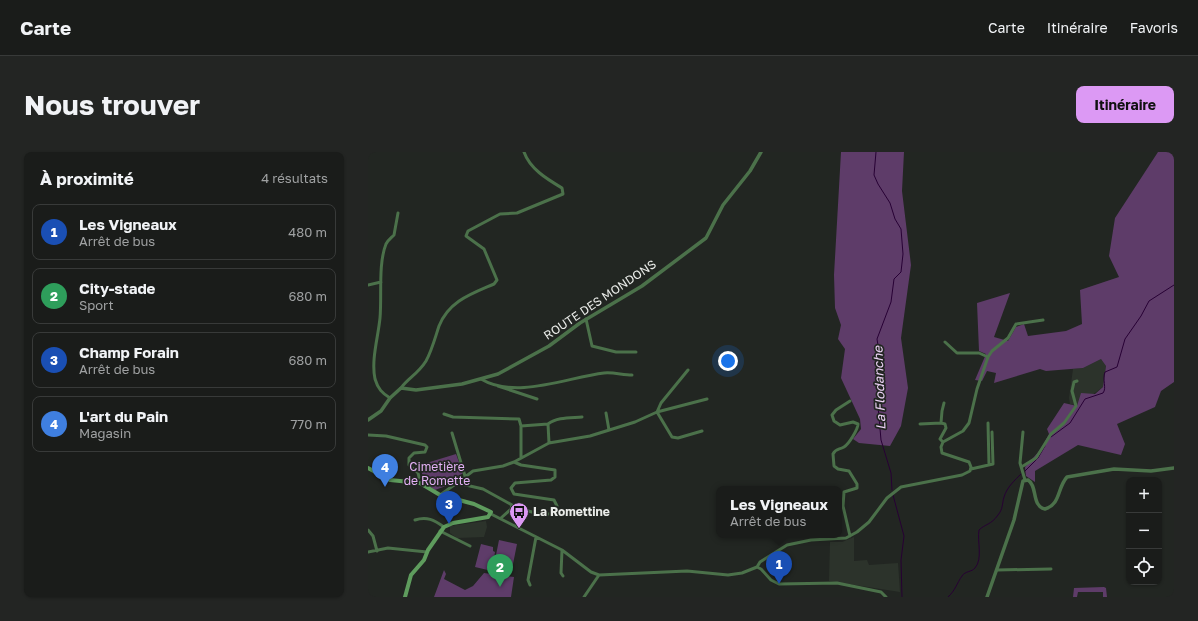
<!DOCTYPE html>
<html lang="fr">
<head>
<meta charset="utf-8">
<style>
  :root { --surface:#1a1c1a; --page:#232523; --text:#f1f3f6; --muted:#9fa1a2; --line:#383a39; --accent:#dc99f4 }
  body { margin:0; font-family:"Golos Text",sans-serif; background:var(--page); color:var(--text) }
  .controls { position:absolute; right:12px; bottom:12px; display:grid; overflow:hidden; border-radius:8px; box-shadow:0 1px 3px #0004 }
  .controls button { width:36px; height:36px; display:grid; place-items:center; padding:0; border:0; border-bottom:1px solid var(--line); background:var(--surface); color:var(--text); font:20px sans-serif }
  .you { position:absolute; left:360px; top:209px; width:14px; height:14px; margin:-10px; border:3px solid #fff; border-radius:50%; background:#1a73e8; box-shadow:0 0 0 6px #1a73e833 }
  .badge { display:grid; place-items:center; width:26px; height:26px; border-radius:50%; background:var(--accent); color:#fff; font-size:13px; font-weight:700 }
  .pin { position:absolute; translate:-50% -33px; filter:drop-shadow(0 1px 2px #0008) }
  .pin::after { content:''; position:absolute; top:21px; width:14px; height:12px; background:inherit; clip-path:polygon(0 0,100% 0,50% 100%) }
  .popup { position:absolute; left:348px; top:334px; width:126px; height:52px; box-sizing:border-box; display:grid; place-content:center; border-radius:8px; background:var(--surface); filter:drop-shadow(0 1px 3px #0005); font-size:13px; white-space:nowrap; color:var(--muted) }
  .popup b { font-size:15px; color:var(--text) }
  .popup::after { content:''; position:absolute; left:50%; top:100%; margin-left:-8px; border:8px solid transparent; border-top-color:var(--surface) }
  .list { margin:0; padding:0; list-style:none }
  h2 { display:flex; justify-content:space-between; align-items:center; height:52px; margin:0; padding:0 16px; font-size:17px }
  h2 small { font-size:13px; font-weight:400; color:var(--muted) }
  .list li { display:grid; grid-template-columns:26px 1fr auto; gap:12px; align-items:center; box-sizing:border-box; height:56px; margin:0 8px 8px; padding:0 8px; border:1px solid var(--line); border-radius:8px }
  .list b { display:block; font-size:15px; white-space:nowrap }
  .list p { margin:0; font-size:13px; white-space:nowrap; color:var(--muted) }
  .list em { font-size:13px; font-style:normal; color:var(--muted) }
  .icon { flex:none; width:22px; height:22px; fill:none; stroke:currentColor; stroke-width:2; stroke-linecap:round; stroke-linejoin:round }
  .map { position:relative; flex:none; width:806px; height:445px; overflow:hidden; border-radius:8px }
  header { display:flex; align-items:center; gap:24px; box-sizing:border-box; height:56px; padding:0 20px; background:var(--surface); border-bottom:1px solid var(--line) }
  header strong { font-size:19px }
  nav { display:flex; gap:22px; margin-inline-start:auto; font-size:14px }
  .intro { display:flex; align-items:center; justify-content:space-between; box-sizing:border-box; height:96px; padding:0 24px }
  h1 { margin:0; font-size:28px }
  .button { padding:10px 18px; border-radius:8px; background:var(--accent); color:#111; font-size:14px; font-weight:700 }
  main { display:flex; gap:24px; padding:0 24px }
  aside { flex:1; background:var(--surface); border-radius:8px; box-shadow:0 1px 3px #0004 }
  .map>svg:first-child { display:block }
</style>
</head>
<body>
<header>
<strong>Carte</strong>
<nav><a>Carte</a><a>Itinéraire</a><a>Favoris</a></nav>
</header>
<div class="intro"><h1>Nous trouver</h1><a class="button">Itinéraire</a></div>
<main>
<aside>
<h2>À proximité<small>4 résultats</small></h2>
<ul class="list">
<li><span class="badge" style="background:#1a4fb4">1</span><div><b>Les Vigneaux</b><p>Arrêt de bus</p></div><em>480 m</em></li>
<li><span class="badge" style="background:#2e9e5b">2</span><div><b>City-stade</b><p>Sport</p></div><em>680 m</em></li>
<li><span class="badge" style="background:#1a4fb4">3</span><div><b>Champ Forain</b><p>Arrêt de bus</p></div><em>680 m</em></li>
<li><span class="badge" style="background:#3f7fe0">4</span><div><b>L'art du Pain</b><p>Magasin</p></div><em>770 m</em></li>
</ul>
</aside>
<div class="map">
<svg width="806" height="445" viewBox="0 0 806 445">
  <rect width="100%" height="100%" fill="#222622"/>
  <path fill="#2c332b" d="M733,207L738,214L735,235L709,254L702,252L701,246L705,217L715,216Z
    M118,369L119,375L116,385L89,386L82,381V374Z
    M486,385V409L499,408L501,413L530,411L532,440L461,429L462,390H474Z"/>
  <path fill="#5e3c69" d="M473,0H536L534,39L543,113L533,186L540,236L533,274L522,294L491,291L485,287L493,277L492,267L473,226L477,197L470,187L473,173L467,156L466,123Z
    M790,0H806V230L793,239L787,255L749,272L757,292L753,303L710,293L667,319V330L658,324L657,315L673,297L681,282L679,277L696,251L709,254L713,241L727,242L735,235L738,214L733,207L715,216L678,219L672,217L626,231L628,221L619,219L614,229L607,228L618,202L611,199L609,151L642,141L626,185L640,189L648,175L656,172L660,184L698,179L714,172L712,138L751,125L741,104L747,66Z
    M88,302L95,321L78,334L67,338L56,330L52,313Z
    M131,388L149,392L143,422L125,418Z
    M113,392L125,395V399L127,400L124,419L107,415Z
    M76,418L78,422L76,427L97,438L105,434L116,421L146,425L143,445H66Z
    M706,436L736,435L738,436L739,445H735V440H710L709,445H705Z"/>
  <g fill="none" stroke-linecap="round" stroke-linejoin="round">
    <path stroke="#270034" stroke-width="1" d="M508,0L506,23L510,32L522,51L527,67L533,77L535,102L533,120L526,127L523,150L509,187L512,206L510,254L513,288L523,321L524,338
      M683,285L702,271L717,247L735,241C739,236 734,228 737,220L749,215L757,187L773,164L781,149L806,133
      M657,319L670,306L677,294
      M525,343L536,384L533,408L534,445
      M580,445C587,439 589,431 594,424C597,419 604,420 607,416C615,407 609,389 611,378C617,372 623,373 630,363C635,357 634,352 636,345C639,335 647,328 653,322"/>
    <path stroke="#4b714a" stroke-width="3" d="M0,133L13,130
      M218,167L224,194L248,200H268
      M577,190L589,201H611L620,205
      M113,227C148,248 200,225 236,221C245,220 255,223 264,223
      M130,234L169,247
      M33,236C40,226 50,222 58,209C64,198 67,186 71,174C81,149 103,142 126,132L129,128L116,97L98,84L100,79L132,62L149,61L195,42L194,36C179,27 162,17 156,0
      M22,246C14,241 10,237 7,227C3,208 10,186 12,166C14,144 10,112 18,92C20,88 23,86 26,83L30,61
      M238,261L241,278
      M76,262L85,265L151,267L153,274V305
      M573,271L574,259L576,251
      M620,271L621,313
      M153,274L180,272
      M334,279L310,286L304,285L289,260L339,247
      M655,280L652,311L657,328
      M84,281L97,324
      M0,283L18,284L57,293L59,295L57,300L46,301L41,306V313L50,321L51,325L48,330
      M575,290L595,279L601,271L609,237L620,205L624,199L640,186L648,172L675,168
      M181,291L222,284L267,270L289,260L293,251L320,218
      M655,314L668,306L683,282L696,271L708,254L704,239L706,230L709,229
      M603,317L625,312L624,280
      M89,331L105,319L135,314L146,310L181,291L180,272C189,265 203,266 214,265
      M72,343L89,331L115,337L144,353L143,357L133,366
      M144,355L172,362H181L187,359L189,354L186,348L146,342L143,336L147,331L183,328L187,325V318L153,313L146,310
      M123,362L194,398L223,420L231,423L319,419L360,423L374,421L389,415L393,417L403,428L411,432L469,431L513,440L518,445
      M47,368C59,364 66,368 76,375
      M0,378L5,384L9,399
      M72,379L102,394
      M482,384L475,354L476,340L489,336V332L481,319L470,317L466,314L465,302C468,296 471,298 476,295C481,292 490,277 490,272L485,270L472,273L466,269L464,263L468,258L482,249
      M194,398L193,421L195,424
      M0,400L20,396L59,400
      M389,415L392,410L419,393L443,388L478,386L489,380L501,370L519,346L533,335L594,323L602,319L603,315L601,310L574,301L573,295L575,290L572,287L578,276L577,272L573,271L552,272
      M629,418L683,417
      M162,433L160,428L168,385
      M216,445L231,423"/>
    <path stroke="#4b714a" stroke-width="3.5" d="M0,268L13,259L22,246L33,236L48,238L94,232L130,222L181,194L212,171L274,134L338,86L355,53L382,19L393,0
      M619,445L646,368L655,329L660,328C670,334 663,354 677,357C693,352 689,336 699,325L746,317L783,319L806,316"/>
    <path stroke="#5e9c5d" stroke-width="4" d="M0,316L22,328L52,331L72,343L106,352L123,360L120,365L85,371L76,375L60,398L56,408L43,423L37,445"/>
  </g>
  <defs>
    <g id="bus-pin" transform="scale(1)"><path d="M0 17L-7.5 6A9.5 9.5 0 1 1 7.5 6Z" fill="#dc99f4" stroke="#222622"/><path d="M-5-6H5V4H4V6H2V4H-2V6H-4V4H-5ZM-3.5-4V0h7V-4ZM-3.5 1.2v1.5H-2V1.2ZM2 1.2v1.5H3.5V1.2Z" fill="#111"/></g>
  </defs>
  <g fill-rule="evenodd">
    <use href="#bus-pin" x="151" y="360"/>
  </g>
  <g text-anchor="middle" stroke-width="3.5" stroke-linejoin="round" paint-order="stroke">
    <g font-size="12" fill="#eaece9" stroke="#222622">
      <text transform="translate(232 148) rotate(-34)" y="4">ROUTE DES MONDONS</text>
    </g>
    <g font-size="12" fill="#e5b2f7" stroke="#222622">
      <text x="69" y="319">Cimetière<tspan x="69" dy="14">de Romette</tspan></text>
    </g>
    <g font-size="12" font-weight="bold" fill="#eaece9" stroke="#222622" text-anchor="start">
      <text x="165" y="364">La Romettine</text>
    </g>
    <g font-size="13" font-style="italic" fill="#ebd1f4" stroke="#222622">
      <text transform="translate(511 236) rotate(-92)" y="5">La Flodanche</text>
    </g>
  </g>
</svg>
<div class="controls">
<button>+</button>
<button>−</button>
<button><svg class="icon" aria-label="locate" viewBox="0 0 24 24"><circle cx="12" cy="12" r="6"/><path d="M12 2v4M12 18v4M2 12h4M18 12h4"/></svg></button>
</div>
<div class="you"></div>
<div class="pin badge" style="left:411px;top:432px;background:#1a4fb4">1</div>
<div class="popup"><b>Les Vigneaux</b>Arrêt de bus</div>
<div class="pin badge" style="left:132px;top:435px;background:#2e9e5b">2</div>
<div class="pin badge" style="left:81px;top:372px;background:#1a4fb4">3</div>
<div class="pin badge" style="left:17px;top:335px;background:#3f7fe0">4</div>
</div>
</main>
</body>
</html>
